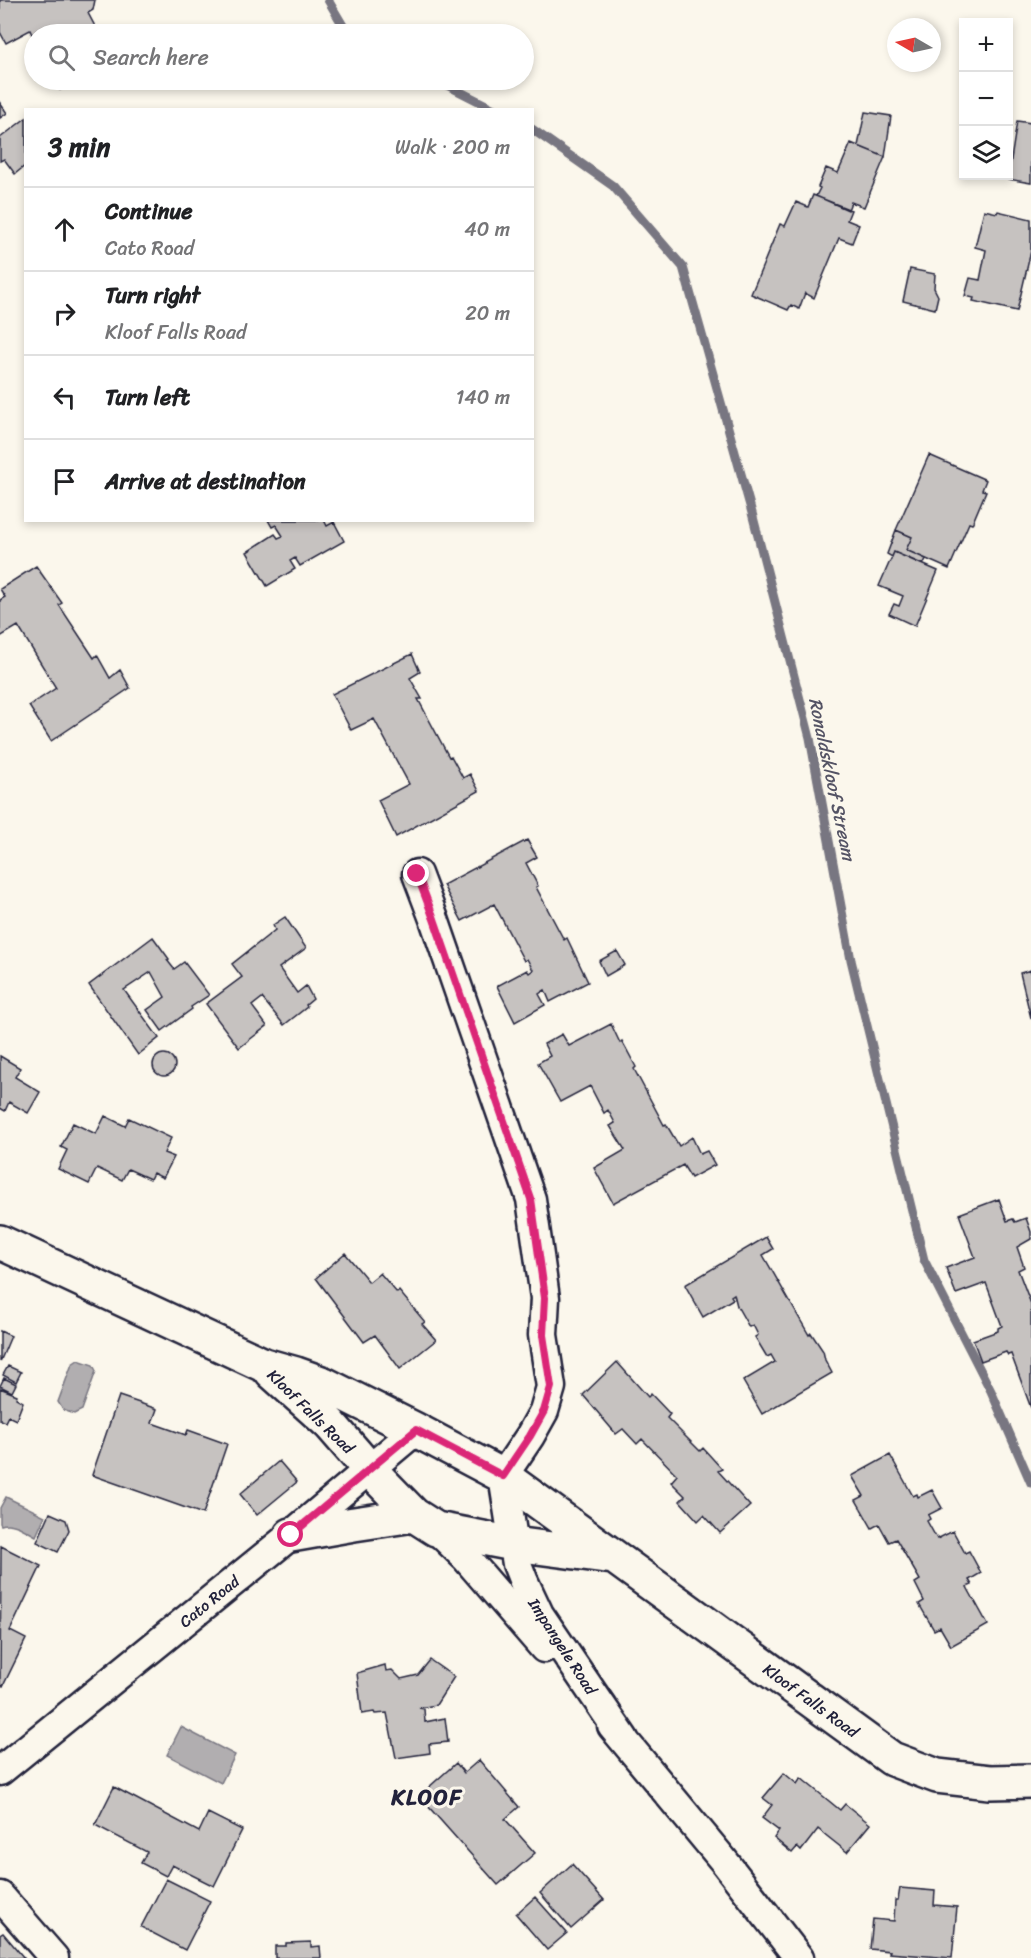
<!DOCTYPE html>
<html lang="en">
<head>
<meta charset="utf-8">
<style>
  :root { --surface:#fff; --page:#f6f6f6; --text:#202124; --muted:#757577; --line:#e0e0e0 }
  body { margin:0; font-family:Sriracha,sans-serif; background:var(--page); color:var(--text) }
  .controls { position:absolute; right:18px; top:18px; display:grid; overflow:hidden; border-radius:0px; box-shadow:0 3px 9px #0003 }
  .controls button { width:54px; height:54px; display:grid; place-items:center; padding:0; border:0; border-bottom:2px solid var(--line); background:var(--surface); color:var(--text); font:30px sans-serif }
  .compass { position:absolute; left:887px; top:18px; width:54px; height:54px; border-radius:50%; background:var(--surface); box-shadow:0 3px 9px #0003; rotate:279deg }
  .stop { position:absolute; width:18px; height:18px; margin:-14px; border:4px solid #db2777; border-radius:50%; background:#fff }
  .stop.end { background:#db2777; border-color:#fff; box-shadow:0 2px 6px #0008 }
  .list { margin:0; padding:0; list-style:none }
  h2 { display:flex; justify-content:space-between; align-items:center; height:78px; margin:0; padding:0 24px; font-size:26px }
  h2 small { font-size:20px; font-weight:400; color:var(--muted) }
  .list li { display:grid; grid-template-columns:39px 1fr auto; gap:18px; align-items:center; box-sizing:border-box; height:84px; padding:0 24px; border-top:2px solid var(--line) }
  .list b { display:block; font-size:22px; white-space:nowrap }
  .list p { margin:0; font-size:20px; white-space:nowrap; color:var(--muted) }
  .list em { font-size:20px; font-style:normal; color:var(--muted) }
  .icon { flex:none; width:33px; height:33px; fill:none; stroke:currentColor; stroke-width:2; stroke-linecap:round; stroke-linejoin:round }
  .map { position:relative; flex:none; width:1031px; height:1958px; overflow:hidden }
  .search { position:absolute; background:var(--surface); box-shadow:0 3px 9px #0003; left:24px; top:24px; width:510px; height:66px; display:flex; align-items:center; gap:15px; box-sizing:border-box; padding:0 21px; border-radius:33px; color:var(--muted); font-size:22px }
  .panel { position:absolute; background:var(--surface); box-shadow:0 3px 9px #0003; left:24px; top:108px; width:510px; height:414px; border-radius:0px }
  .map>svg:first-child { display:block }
</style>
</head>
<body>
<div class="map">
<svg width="1031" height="1958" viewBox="0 0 1031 1958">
  <rect width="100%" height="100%" fill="#fbf7ec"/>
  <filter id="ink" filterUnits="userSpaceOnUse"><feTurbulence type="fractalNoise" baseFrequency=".0167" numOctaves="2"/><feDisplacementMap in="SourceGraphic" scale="12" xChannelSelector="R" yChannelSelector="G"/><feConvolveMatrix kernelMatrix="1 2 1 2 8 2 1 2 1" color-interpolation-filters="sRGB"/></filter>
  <g filter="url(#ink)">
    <path fill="#b1aeb0" stroke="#787681" stroke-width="1.5" d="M78,1360L93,1365L96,1371L82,1410L74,1414L63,1410L58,1402L72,1364Z
      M6,1497L45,1516L36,1536C25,1530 13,1521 1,1525L0,1523V1508Z
      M181,1727L235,1755L221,1783L167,1755Z"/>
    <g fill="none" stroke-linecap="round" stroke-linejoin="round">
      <path stroke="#787681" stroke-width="9" d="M328,0L348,34
        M437,80L496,110
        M532,129L613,186L683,267L752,513L810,738L851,960L924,1260L991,1391L1031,1483"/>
    </g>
    <path fill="#c6c2c0" stroke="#22223b" stroke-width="1.5" d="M0,0H95L93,10L88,13L99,34H34V39L30,30L6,43L0,32Z
      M55,80H78L60,90Z
      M88,80H105L92,86Z
      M0,103L7,113L0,118Z
      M865,112L891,116L885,157L858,146Z
      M26,118V165L15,174L4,159L0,161V138Z
      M1017,121L1031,123V183L1008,179Z
      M851,143L885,157L864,207L851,202L848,210L816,196L820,188L818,187L826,168L838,173Z
      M813,195L851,210L847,220L859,225L852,243L839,238L814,298L805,293L799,309L791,305L788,310L751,294L780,224L785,226L796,202L808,207Z
      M984,210L997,213L998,211L1031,219V251L1017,311L973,301L974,298L965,296L970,278L980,280L986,250L975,247Z
      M910,269L935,274L934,288L938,296L935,309L903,301Z
      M929,455L986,480L982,490L986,491L972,524L969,523L949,569L906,550L912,537L896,530Z
      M268,520H324L327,526L334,522L344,541L300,566L295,558L290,561L295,569L267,586L247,552L275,534L278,538L283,536L276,525L272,527Z
      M896,530L912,537L906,550L926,559L923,565L894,552L892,557L887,554Z
      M894,552L938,571L915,626L889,614L894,604L899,606L903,596L879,586Z
      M36,566L62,603L59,605L94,658L97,655L110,678L120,670L130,688L51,741L29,706L56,688L18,626L0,637V600L5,597L0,589Z
      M412,654L420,672L410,678L422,699H418L449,757L451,756L463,778L470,774L479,791L396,837L378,800L409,784L374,719L351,730L332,694Z
      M527,840L537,857L526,863L538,886L536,887L564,940L567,938L588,982L550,1002L545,990L539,994L545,1005L515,1022L497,986L527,970L529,973L533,970L527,959L524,961L494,904L462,921L443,885Z
      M285,917L306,948L279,968L297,993L306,986L313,999L306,1005L307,1007L284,1025L262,998L252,1006L267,1026L239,1048L206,1004L242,977L232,964L275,930L273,925Z
      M153,937L169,959L167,960L174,969L184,962L209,995L191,1007L192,1009L162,1031L147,1010L165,997L151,972L124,990L159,1038L138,1055L89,985Z
      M617,951L625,965L606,976L599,961Z
      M1031,970V1018L1020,973Z
      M611,1024L620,1043L622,1041L636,1067L634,1069L664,1125L666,1124L679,1146L692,1137L700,1154L707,1151L715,1165L691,1178L683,1165L613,1203L594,1168L625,1150L610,1126L615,1123L608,1110L604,1113L590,1086L560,1102L538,1063L550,1056L544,1044L562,1034L569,1046Z
      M153 1065a11 11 0 1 1 22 0a11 11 0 1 1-22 0Z
      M0,1056L20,1068L15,1077L40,1092L28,1113L9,1102L5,1111L0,1108Z
      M105,1116L125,1126L129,1118L171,1138L164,1153L174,1157L163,1178L153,1173L150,1179L128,1169L122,1180L97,1168L89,1184L58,1169L67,1150L61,1147L73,1123L96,1134Z
      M999,1199L1007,1221L1013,1219L1015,1222L1026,1218L1031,1232V1239L1017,1247L1024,1267L1018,1270L1031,1304V1408L1011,1354L1008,1355L1006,1352L981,1361L973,1340L998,1331V1328L1002,1326L986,1283L956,1294L946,1268L975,1257L959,1214Z
      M766,1237L773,1249L763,1255L809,1335L811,1333L823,1351L825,1360L832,1373L762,1414L743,1381L775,1362L771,1355L767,1357L755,1337L758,1335L753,1325L749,1327L737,1306L734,1294L731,1296L733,1299L703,1317L685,1285Z
      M345,1253L369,1282L380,1273L397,1293L399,1291L425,1322L422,1324L436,1340L400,1369L375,1335L364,1342L316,1278Z
      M0,1331L11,1336L0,1362Z
      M617,1362L648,1397L651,1394L670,1414L667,1418L700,1451L703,1448L722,1469L718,1471L750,1506L720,1533L704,1515L698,1521L680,1501L685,1496L671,1482L677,1475L642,1439L637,1444L623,1429L616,1434L583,1395Z
      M8,1366L21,1372L16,1382L3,1375Z
      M4,1378L16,1384L12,1392L0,1386Z
      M0,1388L17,1395L16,1398L23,1402L16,1420L8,1416L5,1422L0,1420Z
      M119,1396L157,1409L152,1423L186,1435L188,1430L227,1444L203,1514L92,1475Z
      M890,1455L913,1496L917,1494L918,1497L932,1490L942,1508L928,1515L930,1519L927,1521L937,1539L953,1531L965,1553L969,1551L981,1573L969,1580L972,1585L967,1587L988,1625L951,1646L940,1627L934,1630L919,1604L924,1601L915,1583L920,1580L896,1539L889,1542L879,1524L872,1528L856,1500L864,1496L852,1476Z
      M279,1461L297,1482L257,1515L240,1494Z
      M50,1513L66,1520L69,1530L58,1552L37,1542Z
      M1,1546L41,1566L10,1631L26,1639L3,1686L0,1685Z
      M430,1660L454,1677L436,1705L419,1708L424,1709L425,1722L445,1718L448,1742L429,1744L430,1753L396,1758L387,1713L375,1714L374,1712L362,1714L357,1673L385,1665L386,1671L392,1670L401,1679L418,1675Z
      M479,1760L519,1807L505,1819L535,1853L498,1885L419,1796L456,1763L464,1773Z
      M784,1773L797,1784L801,1778L840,1810L845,1804L870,1824L847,1852L818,1829L801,1851L797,1847L792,1853L774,1838L779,1831L762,1818L772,1805L763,1798Z
      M114,1787L199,1832L208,1813L242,1830L214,1886L172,1865L166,1876L141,1863L147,1852L95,1825Z
      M572,1864L604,1900L571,1929L540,1893Z
      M166,1879L210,1901L185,1950L141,1927Z
      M900,1888L935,1891L934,1905L957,1907L952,1958L889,1953L890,1951L870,1949L873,1919L894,1921L895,1900H898Z
      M535,1897L567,1933L547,1950L516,1914Z
      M3,1933L24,1958H0V1935Z
      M311,1942V1947L320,1946L321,1958H275V1946H286V1943Z"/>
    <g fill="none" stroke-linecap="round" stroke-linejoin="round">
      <g stroke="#22223b" stroke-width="33">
        <path id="minor" d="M417,874L434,919L531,1199L545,1298L543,1335L551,1387L544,1411L530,1436L503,1476L517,1564L524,1582L539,1614L624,1739
          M436,1529L467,1559L544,1648
          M612,1726L724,1861L799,1958
          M0,1771L291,1535L416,1430
          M0,1896L54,1958"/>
      </g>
      <g stroke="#22223b" stroke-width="38">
        <path id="secondary" d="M0,1242L264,1365L296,1374L324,1384L416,1430L503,1476L892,1759L937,1776L990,1782L1031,1781
          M272,1372L330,1424L369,1469L414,1515L436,1529L514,1544L613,1557
          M291,1535L354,1524L414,1515"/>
      </g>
      <use href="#minor" stroke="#fbf7ec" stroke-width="28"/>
      <use href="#secondary" stroke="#fbf7ec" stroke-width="33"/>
    </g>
  </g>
  <g fill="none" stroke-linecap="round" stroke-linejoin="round" filter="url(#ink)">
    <path stroke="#db2777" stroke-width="8" d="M291,1535L416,1430L503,1476L530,1436L544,1411L551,1387L543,1335L545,1298L531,1199L434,919L417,874"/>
  </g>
  <g text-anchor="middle" stroke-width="6" stroke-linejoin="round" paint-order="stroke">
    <g font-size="16" fill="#22223b" stroke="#fbf7ec">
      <text transform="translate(311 1411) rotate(44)" y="6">Kloof Falls Road</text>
      <text transform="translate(209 1601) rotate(-39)" y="6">Cato Road</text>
      <text transform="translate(563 1646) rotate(57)" y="6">Impangele Road</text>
      <text transform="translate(811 1700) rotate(36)" y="6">Kloof Falls Road</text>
    </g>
    <g font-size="18" font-style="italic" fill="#545364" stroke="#fbf7ec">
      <text transform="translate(832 779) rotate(78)" y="6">Ronaldskloof Stream</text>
    </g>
    <g font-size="22" font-weight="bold" letter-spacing="1.5" fill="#22223b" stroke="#fbf7ec">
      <text x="427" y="1805">KLOOF</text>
    </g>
  </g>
</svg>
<div class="controls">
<button>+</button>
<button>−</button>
<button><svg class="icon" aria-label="layers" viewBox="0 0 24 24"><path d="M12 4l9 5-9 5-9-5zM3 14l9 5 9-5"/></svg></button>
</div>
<svg class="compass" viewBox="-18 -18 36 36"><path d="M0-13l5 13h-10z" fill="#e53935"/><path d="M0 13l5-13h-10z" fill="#757577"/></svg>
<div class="stop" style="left:291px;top:1535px"></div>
<div class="stop end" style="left:417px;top:874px"></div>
<div class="search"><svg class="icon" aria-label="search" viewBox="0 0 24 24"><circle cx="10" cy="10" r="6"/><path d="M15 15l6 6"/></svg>Search here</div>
<section class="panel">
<h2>3 min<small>Walk · 200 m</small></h2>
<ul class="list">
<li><svg class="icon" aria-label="ahead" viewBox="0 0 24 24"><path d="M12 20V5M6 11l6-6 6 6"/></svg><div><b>Continue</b><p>Cato Road</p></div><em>40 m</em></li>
<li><svg class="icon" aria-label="right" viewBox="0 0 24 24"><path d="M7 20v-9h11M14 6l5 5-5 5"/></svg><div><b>Turn right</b><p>Kloof Falls Road</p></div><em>20 m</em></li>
<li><svg class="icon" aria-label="left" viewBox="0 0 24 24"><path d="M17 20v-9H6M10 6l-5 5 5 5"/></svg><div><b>Turn left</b></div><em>140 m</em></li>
<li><svg class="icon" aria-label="arrive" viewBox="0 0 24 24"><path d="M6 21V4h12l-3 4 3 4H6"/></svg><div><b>Arrive at destination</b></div></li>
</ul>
</section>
</div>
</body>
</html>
